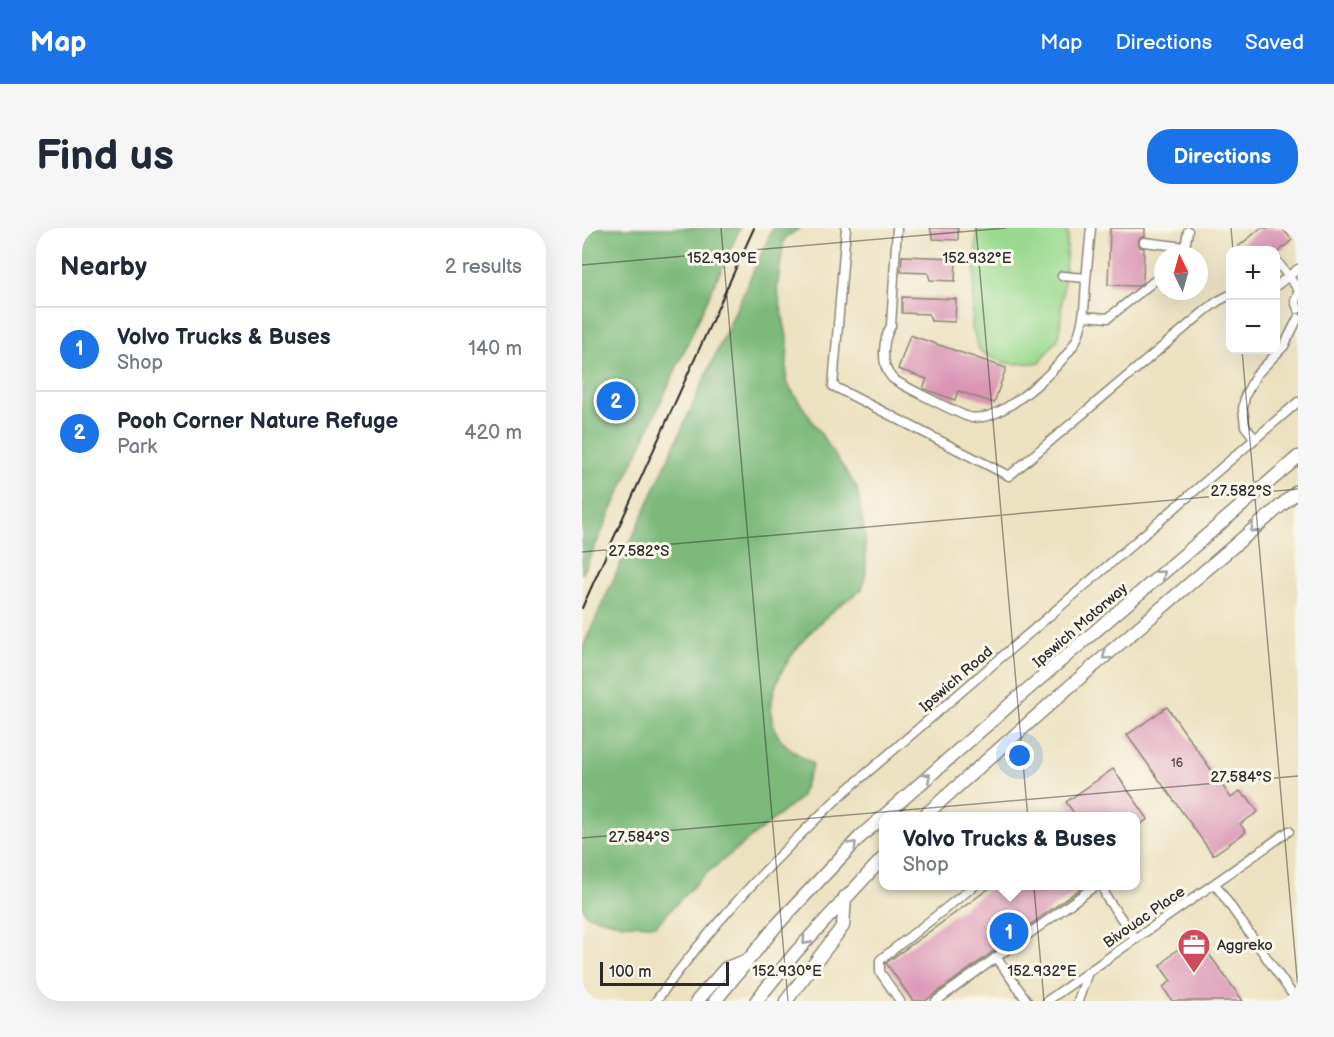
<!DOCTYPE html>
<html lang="en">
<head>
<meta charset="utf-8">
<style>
  :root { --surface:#fff; --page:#f6f6f7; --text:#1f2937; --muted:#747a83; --line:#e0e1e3; --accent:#1a73e8 }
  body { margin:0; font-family:"Balsamiq Sans",sans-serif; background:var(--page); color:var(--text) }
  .controls { position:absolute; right:18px; top:18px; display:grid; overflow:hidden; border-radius:12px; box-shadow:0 6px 24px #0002 }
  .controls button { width:54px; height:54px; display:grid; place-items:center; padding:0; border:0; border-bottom:2px solid var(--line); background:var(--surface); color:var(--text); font:30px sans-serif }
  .compass { position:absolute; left:572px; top:18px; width:54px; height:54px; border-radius:50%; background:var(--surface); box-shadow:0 6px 24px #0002; rotate:355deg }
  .scale { position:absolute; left:18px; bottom:15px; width:129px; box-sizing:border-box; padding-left:6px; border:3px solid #2b2b2b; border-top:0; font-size:16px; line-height:21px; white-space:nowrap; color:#2b2b2b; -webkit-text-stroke:4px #fbf7ec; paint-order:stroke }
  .you { position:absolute; left:438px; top:528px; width:21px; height:21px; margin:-15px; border:4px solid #fff; border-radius:50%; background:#1a73e8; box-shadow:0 0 0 9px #1a73e833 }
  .badge { display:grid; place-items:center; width:39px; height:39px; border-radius:50%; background:var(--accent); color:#fff; font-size:20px; font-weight:700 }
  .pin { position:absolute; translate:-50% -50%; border:3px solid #fff; box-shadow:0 2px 6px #0006 }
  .popup { position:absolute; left:297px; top:584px; width:261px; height:78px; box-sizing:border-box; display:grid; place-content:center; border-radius:12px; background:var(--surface); filter:drop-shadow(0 2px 4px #0005); font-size:20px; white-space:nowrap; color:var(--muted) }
  .popup b { font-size:22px; color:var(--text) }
  .popup::after { content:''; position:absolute; left:50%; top:100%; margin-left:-12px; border:12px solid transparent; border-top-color:var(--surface) }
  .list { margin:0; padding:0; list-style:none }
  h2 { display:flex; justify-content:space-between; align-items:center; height:78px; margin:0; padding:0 24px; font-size:26px }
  h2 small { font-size:20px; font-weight:400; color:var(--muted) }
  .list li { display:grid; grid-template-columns:39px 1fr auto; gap:18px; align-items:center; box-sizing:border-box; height:84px; padding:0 24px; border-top:2px solid var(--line) }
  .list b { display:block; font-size:22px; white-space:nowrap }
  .list p { margin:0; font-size:20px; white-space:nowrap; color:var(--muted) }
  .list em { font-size:20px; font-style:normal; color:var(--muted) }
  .map { position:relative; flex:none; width:716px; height:773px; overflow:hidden; border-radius:24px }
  header { display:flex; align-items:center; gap:36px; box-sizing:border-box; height:84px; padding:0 30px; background:var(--accent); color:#fff }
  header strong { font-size:28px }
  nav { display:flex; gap:33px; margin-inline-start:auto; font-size:21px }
  .intro { display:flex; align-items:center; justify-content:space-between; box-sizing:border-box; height:144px; padding:0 36px }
  h1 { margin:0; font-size:42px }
  .button { padding:15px 27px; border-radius:24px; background:var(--accent); color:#fff; font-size:21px; font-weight:700 }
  main { display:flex; gap:36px; padding:0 36px }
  aside { flex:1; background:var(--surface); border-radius:24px; box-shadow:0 6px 24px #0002 }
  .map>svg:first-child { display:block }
</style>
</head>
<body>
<header>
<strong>Map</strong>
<nav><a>Map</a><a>Directions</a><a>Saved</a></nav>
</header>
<div class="intro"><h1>Find us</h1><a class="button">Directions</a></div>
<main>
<aside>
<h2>Nearby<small>2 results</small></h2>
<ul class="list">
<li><span class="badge">1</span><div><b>Volvo Trucks &amp; Buses</b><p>Shop</p></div><em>140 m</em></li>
<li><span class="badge">2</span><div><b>Pooh Corner Nature Refuge</b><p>Park</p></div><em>420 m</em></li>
</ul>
</aside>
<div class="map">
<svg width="716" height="773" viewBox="0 0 716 773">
  <rect width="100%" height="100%" fill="#fbf7ec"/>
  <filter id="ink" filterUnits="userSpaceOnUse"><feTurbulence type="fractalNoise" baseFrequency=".0167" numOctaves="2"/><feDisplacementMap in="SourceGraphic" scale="12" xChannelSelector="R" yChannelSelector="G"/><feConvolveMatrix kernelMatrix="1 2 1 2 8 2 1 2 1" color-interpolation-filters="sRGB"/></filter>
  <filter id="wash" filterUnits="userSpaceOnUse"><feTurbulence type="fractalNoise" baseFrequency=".008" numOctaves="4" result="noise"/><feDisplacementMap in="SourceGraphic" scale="24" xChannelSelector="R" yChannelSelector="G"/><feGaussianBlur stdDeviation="1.35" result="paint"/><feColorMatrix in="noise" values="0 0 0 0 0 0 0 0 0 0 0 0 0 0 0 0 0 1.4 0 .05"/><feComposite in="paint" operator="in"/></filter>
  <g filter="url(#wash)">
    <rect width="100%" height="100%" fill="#ece1c0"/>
    <path fill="#9ad98f" stroke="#62825d" stroke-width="1.5" d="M395,0H484L486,7L477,109L458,134C429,137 423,138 398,123L390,99Z"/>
    <path fill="#7bb97a" stroke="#537252" stroke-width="1.5" d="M0,0H158L0,347Z
      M191,0H218L202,11L195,60L206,114L204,154L275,260L283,308L284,344L280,362C241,384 172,452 193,502C200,518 217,527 231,536L218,570L119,650L74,697L41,696L5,687L0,678V421Z"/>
    <g id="blocks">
      <path fill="#da94b4" d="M348,0H376V12L351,11Z
        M528,0H563V8L557,10L556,14L558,19L562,20L561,54L556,58L526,57Z
        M679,0H700L710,12L694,26L693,22H652Z
        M320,28L374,30L373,53L348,52L346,45L319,44Z
        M320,69L374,71L373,94L349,93L347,86L320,85Z
        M328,107L424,140L412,175L376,163L373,172L345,162L341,160L345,151L316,141Z
        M585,479L649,570L658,563L663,569L665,568L676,584L658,596L664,604L631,627L545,507Z
        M531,541L566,591L553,600V588H494L484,574Z
        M412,657H503L343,773H331L304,735Z
        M614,709L626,727L627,726L661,773H590L581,759L589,753L578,738L592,724Z"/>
    </g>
  </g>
  <g filter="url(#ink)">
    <use href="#blocks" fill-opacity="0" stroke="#8c8676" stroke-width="1.5"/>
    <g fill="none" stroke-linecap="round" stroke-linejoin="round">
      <g stroke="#8c8676" stroke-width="11">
        <path id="minor" d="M264,0L251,158L427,248L624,82L636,73L648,67
          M315,0L309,98C301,111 298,137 310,150C315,155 379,187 387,189C391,190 397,189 401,189C426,187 488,132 496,108C503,89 503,69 504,50L480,48
          M562,14L603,19
          M598,27L603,19L606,3
          M694,32L716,61
          M504,52L509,0
          M694,58L716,41
          M716,65L713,73L716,81
          M501,88L526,90L581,46
          M673,211L663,198L661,181L663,168L674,147L702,118L716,90
          M633,656L715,773
          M521,658L524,669L554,711
          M414,729L445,773
          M74,773C128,698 191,632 258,568L716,174
          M318,773L298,744V732L392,658
          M354,773L513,658
          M465,773L707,603
          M496,773L506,744"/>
      </g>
      <g stroke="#8c8676" stroke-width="15">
        <path id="highway" d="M342,588L486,460L716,263
          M115,773L144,740L164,733
          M133,773L194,698L278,609L440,466L716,229
          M174,773L214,724L301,630
          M204,773L261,698L263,669"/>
      </g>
      <use href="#minor" stroke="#fff" stroke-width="8"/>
      <use href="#highway" stroke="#fff" stroke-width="12"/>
      <path stroke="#2b2b2b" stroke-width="2" d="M0,380L172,0"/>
    </g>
    <defs><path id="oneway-chevron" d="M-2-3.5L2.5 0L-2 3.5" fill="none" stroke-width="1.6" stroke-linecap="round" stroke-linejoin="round" transform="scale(1.5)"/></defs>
    <g stroke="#a0a0a0">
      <use href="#oneway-chevron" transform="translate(672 301) rotate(140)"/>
      <use href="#oneway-chevron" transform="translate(580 346) rotate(-41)"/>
      <use href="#oneway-chevron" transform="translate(524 428) rotate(140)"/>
      <use href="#oneway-chevron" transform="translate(345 549) rotate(-41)"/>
      <use href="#oneway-chevron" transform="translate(271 617) rotate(-46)"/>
      <use href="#oneway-chevron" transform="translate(224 713) rotate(132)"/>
    </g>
  </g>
  <path fill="none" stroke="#2b2b2b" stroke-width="1.5" stroke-opacity="0.45" d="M139,0L206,773M394,0L462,773M649,0L651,22M0,37L424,0M660,122L716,761M0,324L716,261M0,610L716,548"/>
  <defs>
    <g id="office-pin" transform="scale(1.725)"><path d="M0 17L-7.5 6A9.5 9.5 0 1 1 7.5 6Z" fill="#d1495b" stroke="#fbf7ec"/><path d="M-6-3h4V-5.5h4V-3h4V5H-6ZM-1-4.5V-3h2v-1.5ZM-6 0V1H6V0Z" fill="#fff"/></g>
  </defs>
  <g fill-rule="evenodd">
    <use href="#office-pin" x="612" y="717"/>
  </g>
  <g text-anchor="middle" stroke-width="6" stroke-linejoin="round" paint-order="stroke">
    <g font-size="12" fill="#57454d">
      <text x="595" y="539">16</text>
    </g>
    <g font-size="15" fill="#2b2b2b" stroke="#fbf7ec">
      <text transform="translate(498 397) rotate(-41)" y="5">Ipswich Motorway</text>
      <text transform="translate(374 451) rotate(-41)" y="5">Ipswich Road</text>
      <text transform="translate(562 689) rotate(-35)" y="5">Bivouac Place</text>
    </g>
    <g font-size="15" fill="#2b2b2b" stroke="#fbf7ec" text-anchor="start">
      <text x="635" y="722">Aggreko</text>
    </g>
  </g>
  <g font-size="15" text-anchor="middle" fill="#2b2b2b" stroke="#fbf7ec" stroke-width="6" stroke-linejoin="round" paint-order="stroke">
    <text x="140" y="35">152.930°E</text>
    <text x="395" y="35">152.932°E</text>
    <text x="659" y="268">27.582°S</text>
    <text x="57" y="328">27.582°S</text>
    <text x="659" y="554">27.584°S</text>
    <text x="57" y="614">27.584°S</text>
    <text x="205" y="748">152.930°E</text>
    <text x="460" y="748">152.932°E</text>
  </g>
</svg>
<div class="controls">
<button>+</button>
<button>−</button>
</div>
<svg class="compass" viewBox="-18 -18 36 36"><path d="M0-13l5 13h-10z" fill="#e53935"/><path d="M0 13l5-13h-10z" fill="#747a83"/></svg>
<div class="scale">100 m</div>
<div class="you"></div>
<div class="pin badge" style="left:427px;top:704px">1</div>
<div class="popup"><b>Volvo Trucks &amp; Buses</b>Shop</div>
<div class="pin badge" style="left:34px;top:173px">2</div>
</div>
</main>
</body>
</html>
